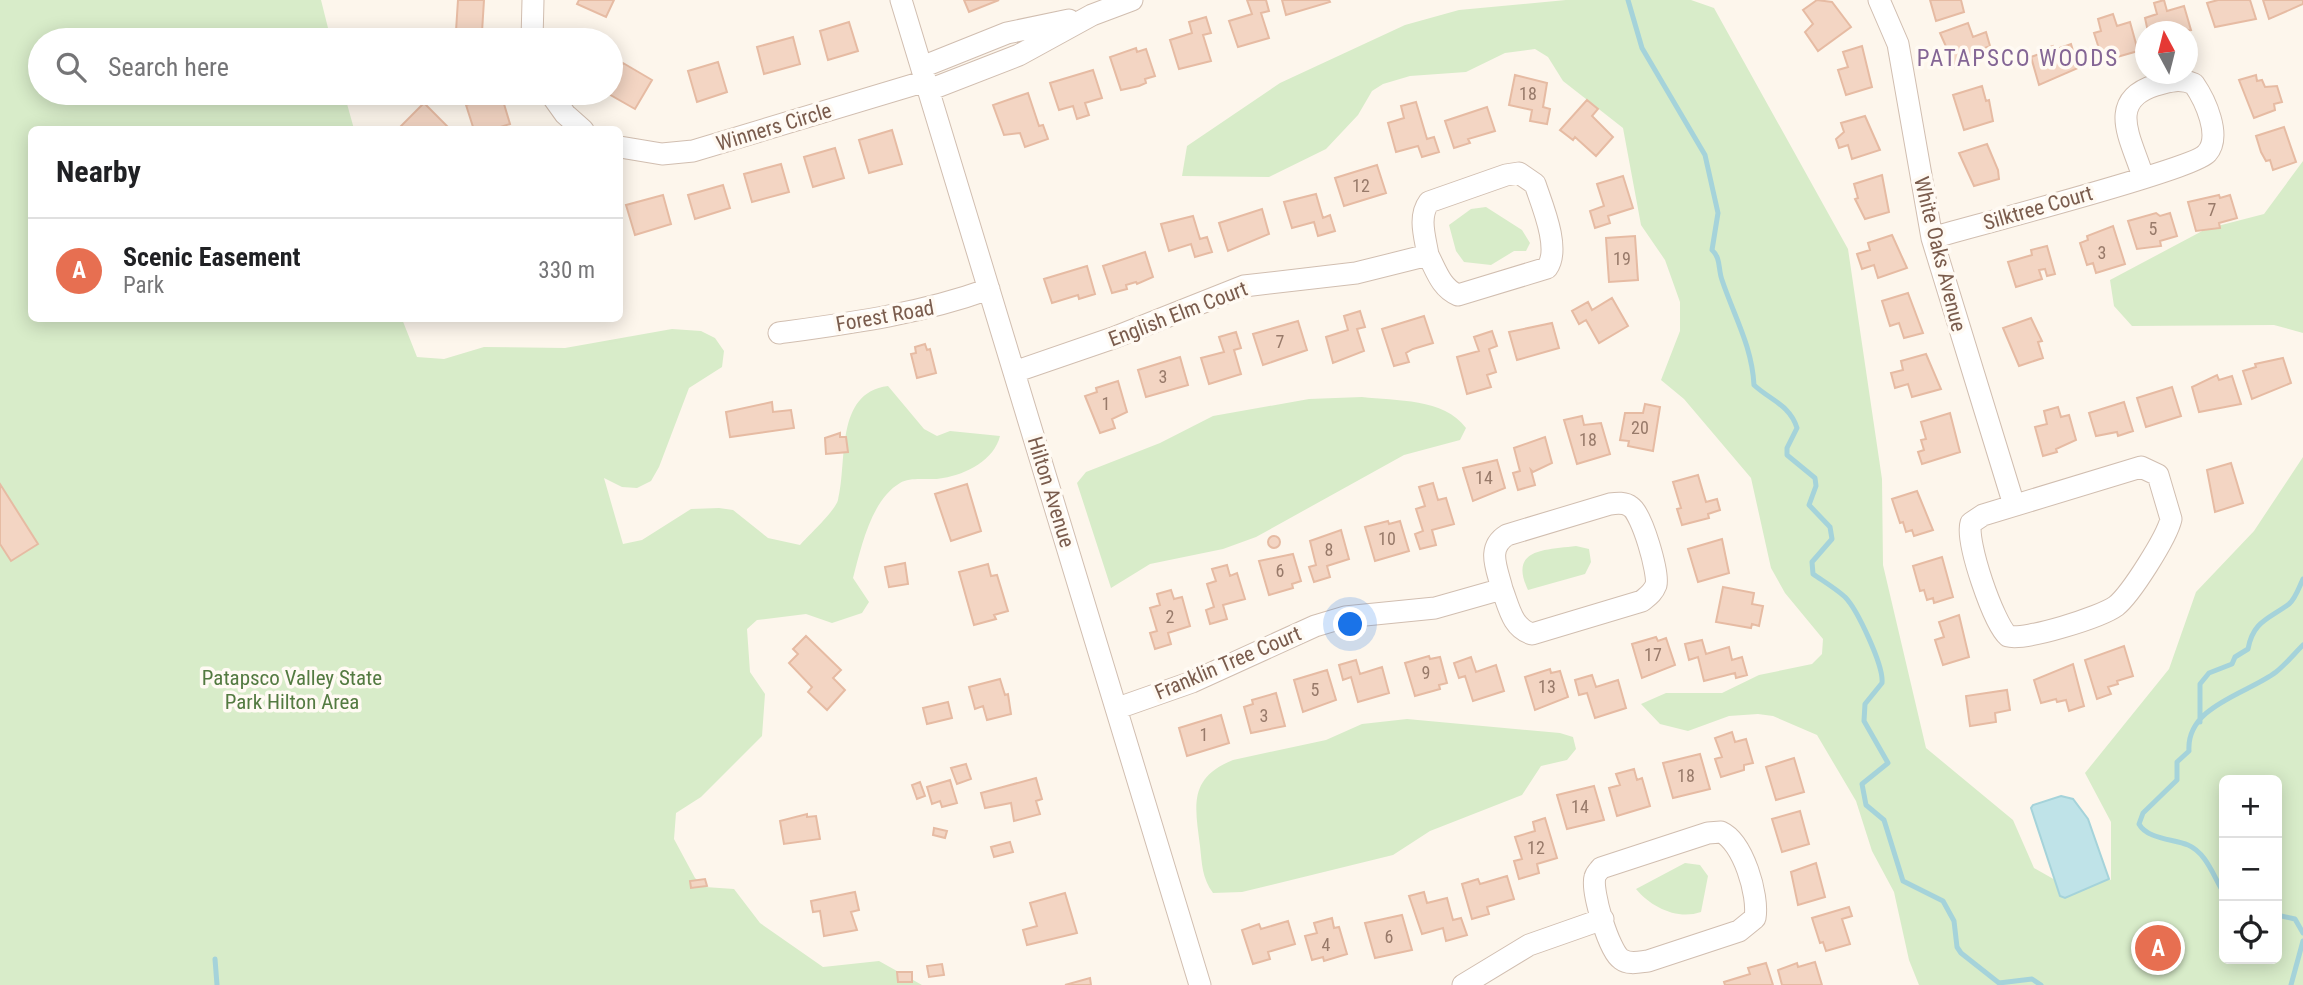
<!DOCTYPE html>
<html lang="en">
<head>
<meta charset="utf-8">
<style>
  :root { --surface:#fff; --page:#f2f2f2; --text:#202124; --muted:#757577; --line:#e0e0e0; --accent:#e76f51 }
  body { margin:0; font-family:"Roboto Condensed",sans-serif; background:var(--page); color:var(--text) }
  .controls { position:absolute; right:21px; bottom:21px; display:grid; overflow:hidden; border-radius:10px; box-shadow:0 4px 18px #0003 }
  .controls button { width:63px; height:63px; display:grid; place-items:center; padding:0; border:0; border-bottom:2px solid var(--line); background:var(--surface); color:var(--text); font:35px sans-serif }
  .compass { position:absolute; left:2135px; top:21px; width:63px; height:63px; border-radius:50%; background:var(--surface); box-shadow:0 4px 18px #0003; rotate:353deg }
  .you { position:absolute; left:1351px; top:625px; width:24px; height:24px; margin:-18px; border:5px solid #fff; border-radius:50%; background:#1a73e8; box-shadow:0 0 0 10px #1a73e833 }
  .badge { display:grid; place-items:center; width:46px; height:46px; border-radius:50%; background:var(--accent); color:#fff; font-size:23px; font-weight:700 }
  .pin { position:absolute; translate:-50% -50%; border:4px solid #fff; box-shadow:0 2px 7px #0006 }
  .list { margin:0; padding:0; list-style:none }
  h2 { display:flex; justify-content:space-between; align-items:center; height:91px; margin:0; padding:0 28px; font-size:30px }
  h2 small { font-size:23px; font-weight:400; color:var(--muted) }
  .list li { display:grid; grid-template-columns:46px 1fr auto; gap:21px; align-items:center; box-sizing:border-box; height:105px; padding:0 28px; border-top:2px solid var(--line) }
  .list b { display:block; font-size:26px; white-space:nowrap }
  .list p { margin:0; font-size:23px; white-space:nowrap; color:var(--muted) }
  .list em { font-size:23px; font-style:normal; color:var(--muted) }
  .icon { flex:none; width:38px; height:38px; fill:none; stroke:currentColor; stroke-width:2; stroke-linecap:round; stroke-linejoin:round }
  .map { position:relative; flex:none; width:2303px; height:985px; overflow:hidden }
  .search { position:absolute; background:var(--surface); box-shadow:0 4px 18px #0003; left:28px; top:28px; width:595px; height:77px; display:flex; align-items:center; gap:18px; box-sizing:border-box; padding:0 24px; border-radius:38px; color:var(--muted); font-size:26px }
  .panel { position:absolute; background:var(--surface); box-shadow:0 4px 18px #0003; left:28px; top:126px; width:595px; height:196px; border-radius:10px }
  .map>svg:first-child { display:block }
</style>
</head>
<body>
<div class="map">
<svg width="2303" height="985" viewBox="0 0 2303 985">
  <rect width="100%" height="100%" fill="#fdf6ec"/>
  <path fill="#d8ecc9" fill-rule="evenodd" d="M0,0H321L331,40H40V93H344L354,129L32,130V318L402,319L417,357L444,359L484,347L565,348L672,329L701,331L715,338L724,351L722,367L689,388L659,467L651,481L637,488L622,487L604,478L623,544L642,540L691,509L719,508L733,510L768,538L800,545C809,535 835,511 838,500C848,462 834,393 888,386L924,429L937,436L950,431L1000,436C994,460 967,474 943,478C930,481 911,476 900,483C871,500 861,548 853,578L869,602L862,613L832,623L806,614L757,620L747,629L750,672L765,694L762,736L701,797L676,813L674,839L695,878L705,887L734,889L760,923L823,967L879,961L922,985H0Z
    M1566,0H1691L1714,8L1848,249L1882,479L1883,565L1926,748L2013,820L2034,868L2057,881L2111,880V822L2085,773L2169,669L2196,592L2254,531L2303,457V985H1919L1909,960L1894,892L1872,851L1856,801L1817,735L1773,716L1758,714L1729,716L1688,731L1660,724L1641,704L1666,693H1722L1759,675L1812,664L1822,654L1823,639L1785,593L1771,568L1751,478L1684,399L1661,380L1680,331V302L1665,260L1641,225L1623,128L1563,81L1548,57L1535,49L1505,53L1466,72L1410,76L1383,84L1372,91L1358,115L1326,149L1269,177L1182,176L1187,146L1280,83L1405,25L1459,10ZM2224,780H2277V959H2224Z
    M2303,161V333L2274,325L2132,326L2114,306L2110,280L2206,229L2264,214Z
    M1486,207L1522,230L1530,243L1526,251H1514L1491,265L1464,262L1456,251L1449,225L1471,209Z
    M1362,397C1396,401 1444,398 1466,428L1460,440L1404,455L1256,537L1223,549L1150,564L1111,588L1077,483L1086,472L1160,443L1213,416L1309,399Z
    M1576,546L1589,549L1591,562L1585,574L1528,590C1508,548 1546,550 1576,546Z
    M1407,719L1560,733L1573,737L1576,749L1567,760L1541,766L1522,795L1430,831L1393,855L1242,892L1213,893C1202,878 1202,864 1200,846C1195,806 1188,778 1233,760L1326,740L1362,724Z
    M1685,863L1700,865L1708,876L1701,912C1678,920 1652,908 1636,889Z"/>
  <path fill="#bfe3e8" stroke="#a5d3da" stroke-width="2" d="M2061,796L2073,799L2088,819L2109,879L2065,898L2060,896L2031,808L2033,805Z"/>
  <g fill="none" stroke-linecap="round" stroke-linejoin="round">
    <path stroke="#a5d3da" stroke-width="5" d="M1628,0L1642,48L1705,155L1718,213L1712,250C1721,258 1718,269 1722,280C1734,316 1752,346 1754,385C1770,400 1790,405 1797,428L1787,448V455L1815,478L1816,486L1809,505L1830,527L1832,539L1812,562L1813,574C1823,581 1835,588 1845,597C1857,609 1884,666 1882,683L1865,704L1864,721L1888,763L1862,784L1866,805L1884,820L1903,881L1943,901L1954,921L1957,947L1961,953L1999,983L2032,979L2041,985
      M2200,722V684L2209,673L2232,664L2235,657L2248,649C2253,621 2269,619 2289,604C2296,598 2299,587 2303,579
      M2224,893C2214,878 2207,853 2188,845C2173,839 2147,839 2139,824L2143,813L2177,780V762L2189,751C2186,706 2247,694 2276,672C2286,664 2294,654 2303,645
      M2277,915L2295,919L2303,933
      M215,959L217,985
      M2291,985L2303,941"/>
  </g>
  <path fill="#f3d5c3" stroke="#e6bba3" stroke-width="2" d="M458,0H484L482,32L456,31Z
    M579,0H614L606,17L577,4Z
    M964,0H999L969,12Z
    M1247,0H1266L1269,11L1261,13L1269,38L1238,47L1229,21L1252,14Z
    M1282,0H1329L1330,2L1286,15Z
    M1817,0L1832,2L1851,27L1818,51L1805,32L1813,24L1803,10Z
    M1930,0H1961L1964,12L1936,21Z
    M2164,0L2167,11L2184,6L2191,30L2148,32L2145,18L2157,14L2154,3Z
    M2218,0H2250L2256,19L2215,27L2207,3Z
    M2263,0H2303V4L2269,19Z
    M2113,14L2117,26L2130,22L2138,51L2103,61L2094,33L2101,31L2098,19Z
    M1206,17L1211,33L1203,35L1211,61L1179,69L1170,40L1192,33L1189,22Z
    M849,22L858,51L828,60L820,31Z
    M1968,23L1973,37L1986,32L1990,46L1977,51L1979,58L1955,67L1940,33Z
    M793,37L800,64L764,74L757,47Z
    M2071,44L2078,68L2039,85L2031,57L2045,52L2043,49L2053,46L2054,50Z
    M1862,46L1872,87L1846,95L1838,70L1848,67L1843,52Z
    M1136,48L1137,52L1146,49L1155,76L1145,79L1146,83L1139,86L1121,90L1110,57Z
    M718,62L727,92L697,102L688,71Z
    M623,63L652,80L635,109L607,93H611V83Z
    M1093,70L1102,98L1085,103L1089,115L1077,119L1073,106L1059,110L1050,83Z
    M1515,75L1547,83L1543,107L1550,109L1547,124L1530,121L1532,110L1509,105Z
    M2256,75L2257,81L2262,80L2265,87L2277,86L2282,102L2274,104L2275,110L2254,118L2239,80Z
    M1982,86L1986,101L1989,100L1993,121L1964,130L1953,95Z
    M1028,93L1039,126L1043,125L1048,139L1025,147L1020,133L1004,135L993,105Z
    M501,94L510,124L491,130H474L466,105Z
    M1587,100L1598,109L1592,116L1613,137L1596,156L1575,137L1573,140L1560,130Z
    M1416,102L1427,139L1434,137L1439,152L1422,157L1418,146L1396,152L1388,123L1404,118L1401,106Z
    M424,103L447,126L444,130H404L401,126Z
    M1487,107L1495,131L1468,139L1470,143L1454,148L1445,121Z
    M1865,116L1880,150L1852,159L1848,145L1839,148L1836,139L1844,132L1841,123Z
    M2284,127L2296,162L2273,170L2270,160L2266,161L2261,152L2256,136Z
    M892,130L902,164L869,173L859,140Z
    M1987,144L1998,170L1999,179L1974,186L1959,153Z
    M835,148L844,178L813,187L804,157Z
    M781,164L789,192L752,202L744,174Z
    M1377,165L1386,193L1344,206L1335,178Z
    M1882,175L1889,212L1865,219L1855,199L1858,198L1854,184Z
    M1623,176L1633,208L1608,216L1610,223L1595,228L1590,211L1604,206L1597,184Z
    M723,185L730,208L695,219L688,195Z
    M1316,194L1323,218L1330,215L1335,231L1318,236L1314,222L1292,228L1284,202Z
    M663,195L671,224L635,235L626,205Z
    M2219,195L2220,198L2230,195L2237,218L2219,223L2220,228L2196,231L2188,202Z
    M1262,209L1269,234L1228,251L1219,223Z
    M2156,213L2160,216L2170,213L2177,236L2160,241L2161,246L2137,249L2128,221Z
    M1193,216L1200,239L1207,237L1212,252L1195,257L1191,244L1169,251L1161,224Z
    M2113,226L2125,264L2096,273L2093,263L2087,265L2080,243L2088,240L2087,236Z
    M1892,235L1907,268L1878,278L1874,265L1862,269L1857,254L1870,250L1868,243Z
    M1635,236L1638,280L1609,282L1606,238Z
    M2047,246L2055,274L2047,276L2045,269L2039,270L2042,279L2016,287L2008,262L2032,255L2031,250Z
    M1145,252L1153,277L1137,284L1136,282L1126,285L1127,289L1112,293L1103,266Z
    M1087,266L1095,294L1079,299L1078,295L1052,303L1044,279Z
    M1908,293L1923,333L1904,338L1899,323L1890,326L1882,301Z
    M1612,298L1628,326L1599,343L1586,320L1579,324L1572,311L1588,302L1592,310Z
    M1360,311L1365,327L1357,329L1364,351L1333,363L1326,337L1348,330L1344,316Z
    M1424,316L1433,343L1413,349L1406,353L1409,362L1394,366L1382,329Z
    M2031,318L2042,341L2038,342L2043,358L2019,366L2003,328Z
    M1298,321L1307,350L1263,365L1253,334Z
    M1552,323L1559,348L1517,360L1509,332Z
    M1492,331L1497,346L1489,349L1496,372L1487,375L1491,387L1467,394L1457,357L1479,351L1474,337Z
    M1236,332L1241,348L1234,350L1241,374L1209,384L1201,358L1224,352L1219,337Z
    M925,344L927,350L930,349L936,373L917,378L911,354L916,353L915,347Z
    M1926,354L1941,389L1912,397L1908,384L1895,388L1891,373L1903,370L1901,361Z
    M1180,357L1188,385L1146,397L1138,370Z
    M2283,358L2291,383L2252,399L2243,371L2256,367L2255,364Z
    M2217,375L2219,380L2232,376L2241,404L2199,412L2192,387Z
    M1118,381L1127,412L1112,419L1115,428L1100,433L1085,396L1097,392L1096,388Z
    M2172,387L2181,416L2146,427L2137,398Z
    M772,402L773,412L791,410L794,428L730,437L726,412Z
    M2124,402L2133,431L2118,436L2117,432L2096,436L2089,413Z
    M1645,404L1660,407L1653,451L1628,446L1629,441L1620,440L1625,413H1643Z
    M2058,407L2061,417L2069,415L2076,440L2056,449L2057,452L2043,456L2035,427L2047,424L2044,411Z
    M1950,413L1960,452L1922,464L1918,452L1924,450L1921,440L1926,439L1921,422Z
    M1582,416L1584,425L1601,423L1610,454L1577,464L1564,420Z
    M840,433V437H846L848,452L826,454L825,438Z
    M1545,437L1552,463L1533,472L1531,470L1535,485L1518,490L1513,473L1520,471L1514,448Z
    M1497,460L1505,488L1473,501L1463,468Z
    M2231,463L2243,503L2215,512L2207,470Z
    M1698,475L1706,502L1717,499L1720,510L1708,514L1709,518L1682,525L1677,509L1681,508L1673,482Z
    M1433,483L1438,500L1446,498L1454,524L1432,530L1436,545L1420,549L1415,534L1423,531L1416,509L1425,506L1419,487Z
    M0,484L38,544L11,561L0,544Z
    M967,484L981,531L951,541L935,494Z
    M1917,491L1933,530L1914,536L1912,530L1906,532L1903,522L1900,523L1892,499Z
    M1388,521L1389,524L1400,521L1409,551L1375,561L1365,527Z
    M1341,530L1349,559L1327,566L1330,577L1314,582L1309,567L1316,565L1310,541Z
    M1268 542a6 6 0 1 1 12 0a6 6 0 1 1-12 0Z
    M1722,539L1729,573L1698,582L1688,549Z
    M1293,554L1301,581L1292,584L1293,588L1269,595L1259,561Z
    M1942,557L1953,597L1934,603L1933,598L1927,600L1924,590L1920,591L1913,566Z
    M905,563L908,584L889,587L885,567Z
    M988,564L991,576L997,575L1008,611L994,615L996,619L974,625L959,572Z
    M1227,565L1230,576L1237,573L1245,599L1223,605L1227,619L1210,624L1206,610L1214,607L1207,584L1216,581L1212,569Z
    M1723,587L1754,593L1752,604L1763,606L1759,626L1752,624L1751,628L1716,622Z
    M1171,590L1174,599L1182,597L1190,626L1168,633L1171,644L1155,649L1150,633L1157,631L1150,608L1160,605L1157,594Z
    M1959,615L1969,657L1943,665L1935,640L1944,637L1939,622Z
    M806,636L841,670L833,678L845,690L827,710L808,692L812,687L789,663L798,654L793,649Z
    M1656,637L1658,641L1666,638L1675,665L1642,678L1632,644Z
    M1702,640L1706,654L1729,647L1732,660L1742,657L1747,675L1736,678L1735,673L1704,681L1698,657L1689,660L1685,644Z
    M2124,646L2133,676L2117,681L2118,684L2108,687L2111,694L2097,699L2085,660Z
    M1429,656L1430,659L1440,657L1447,683L1439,685L1440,689L1415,696L1405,663Z
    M1471,657L1476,672L1496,665L1504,691L1473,701L1465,676L1459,678L1454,663Z
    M1356,660L1360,674L1382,667L1389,693L1358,702L1351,677L1343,680L1339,665Z
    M2073,664L2084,706L2069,711L2066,700L2057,702L2056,699L2041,703L2034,680Z
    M1550,669L1551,673L1560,671L1568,697L1535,710L1525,677Z
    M1327,670L1336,700L1303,712L1294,680Z
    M1592,675L1596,687L1618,680L1626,708L1595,718L1587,693L1579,695L1575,680Z
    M1000,679L1005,695L1008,694L1011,714L987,720L983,706L975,709L969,687Z
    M2007,690L2010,710L1995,713L1996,722L1970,726L1966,696Z
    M1276,693L1285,726L1251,733L1244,707L1253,704L1252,700Z
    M948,702L952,718L927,724L923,708Z
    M1221,715L1229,743L1187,756L1179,728Z
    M1732,732L1735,742L1746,739L1753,763L1744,765V770L1721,777L1715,759L1722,757L1715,738Z
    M1700,754L1710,789L1673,798L1663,763Z
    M1794,758L1804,792L1776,800L1766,767Z
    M966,764L971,779L957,784L951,768Z
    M1634,769L1637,780L1642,778L1650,806L1617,816L1609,788L1620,785L1616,774Z
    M1036,778L1042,799L1036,801L1040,814L1014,821L1011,803L985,808L981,793Z
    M950,780L957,803L942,807L940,801L932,804L927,787Z
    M920,782L925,796L917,799L912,785Z
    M1594,786L1604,820L1567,829L1557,795Z
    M1800,811L1809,844L1782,852L1772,819Z
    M807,814V817L816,816L820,839L784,844L780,821Z
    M1545,818L1557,858L1537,864L1539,873L1519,879L1514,861L1522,859L1515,837L1535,831L1533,822Z
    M934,828L947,831L945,838L933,835Z
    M1010,842L1013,852L994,857L991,847Z
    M1816,863L1825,897L1798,905L1791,872Z
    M1507,876L1514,899L1487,907L1489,914L1472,919L1462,884L1478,879L1480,884Z
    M705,879L707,886L691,888L690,881Z
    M855,892L859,910L851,912L857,930L824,936L820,911L813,912L811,901Z
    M1424,892L1427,903L1447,898L1453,920L1461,918L1467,935L1446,941L1443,928L1422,934L1409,896Z
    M1065,893L1077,933L1027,945L1023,930L1037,926L1030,903Z
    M1849,907L1852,916L1842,919L1850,944L1826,951L1823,942L1820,943L1812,918Z
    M1402,915L1412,950L1375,958L1365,923Z
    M1332,918L1334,928L1339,927L1347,954L1324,961L1323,957L1312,960L1305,936L1317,933L1314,923Z
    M1288,921L1295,944L1268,952L1270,959L1253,964L1242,930L1259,924L1261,929Z
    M1815,962L1822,985H1782L1778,970L1797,963L1798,967Z
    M1766,963L1773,985H1725L1724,982L1750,974L1748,968Z
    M942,964L944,975L929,977L927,966Z
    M897,972H912V982H898Z
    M1090,978L1091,985H1065Z"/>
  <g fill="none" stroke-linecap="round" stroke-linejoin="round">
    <g stroke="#d1beb0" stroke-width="23">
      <path id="minor" d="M901,0L1200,985
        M1879,0L1898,44L1932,238L2014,505
        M532,40L533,0
        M922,67L1007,33L1069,20
        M929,90L1019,55L1092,15L1132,0
        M550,93L565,114L583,130
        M620,147L662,154L693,151L926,81
        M1932,238C1969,227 2194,169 2207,153C2222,136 2205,100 2194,84C2180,78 2170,81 2156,85C2105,101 2132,140 2143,177
        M779,333C851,323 920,314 989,289
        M1014,372L1113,338L1244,286L1356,273L1428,255C1425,237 1418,217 1429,202L1506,175L1519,173L1535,184C1542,205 1561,249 1547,268L1458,295C1441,288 1436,270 1428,255
        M2141,467L2158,475L2171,519C2167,537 2131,594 2116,606C2101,617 2025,641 2008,636C1994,624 1965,541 1971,523L1983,515Z
        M1118,708L1192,682L1315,626L1345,617L1435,608L1502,589C1497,568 1486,548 1507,535L1610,504C1617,503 1625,502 1631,507C1642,514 1659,573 1656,585C1653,593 1648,596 1642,601L1532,634C1512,628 1509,607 1502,589
        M1721,832C1743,842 1759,895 1755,918L1739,931L1648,961C1639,962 1629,965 1621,959C1609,951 1591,891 1595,877C1596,873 1599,871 1601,868L1708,833Z
        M1463,985L1529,945L1603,919"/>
    </g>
    <use href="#minor" stroke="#fff" stroke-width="21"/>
  </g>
  <g text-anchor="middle" stroke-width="7" stroke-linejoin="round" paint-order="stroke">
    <g font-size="18" fill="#987a6a">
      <text x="1528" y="100">18</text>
      <text x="1361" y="192">12</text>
      <text x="2212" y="216">7</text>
      <text x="2153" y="235">5</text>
      <text x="2102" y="259">3</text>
      <text x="1622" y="265">19</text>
      <text x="1280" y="348">7</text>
      <text x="1163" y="383">3</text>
      <text x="1106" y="410">1</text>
      <text x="1640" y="434">20</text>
      <text x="1588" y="446">18</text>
      <text x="1484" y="484">14</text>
      <text x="1387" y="545">10</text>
      <text x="1329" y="556">8</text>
      <text x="1280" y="577">6</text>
      <text x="1170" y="623">2</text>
      <text x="1653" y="661">17</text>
      <text x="1426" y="679">9</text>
      <text x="1547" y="693">13</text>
      <text x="1315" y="696">5</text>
      <text x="1264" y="722">3</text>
      <text x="1204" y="741">1</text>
      <text x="1686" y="782">18</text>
      <text x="1580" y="813">14</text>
      <text x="1536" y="854">12</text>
      <text x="1389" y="943">6</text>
      <text x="1326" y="951">4</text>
    </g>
    <g font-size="21" fill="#7a5c4d" stroke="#fffaf3">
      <text transform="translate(774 127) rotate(-17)" y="7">Winners Circle</text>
      <text transform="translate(2038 208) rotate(-16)" y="7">Silktree Court</text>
      <text transform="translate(1940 254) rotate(76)" y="7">White Oaks Avenue</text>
      <text transform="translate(1178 314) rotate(-21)" y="7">English Elm Court</text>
      <text transform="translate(885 316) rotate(-10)" y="7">Forest Road</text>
      <text transform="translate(1051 492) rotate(73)" y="7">Hilton Avenue</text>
      <text transform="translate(1228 663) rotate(-23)" y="7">Franklin Tree Court</text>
    </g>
    <g font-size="21" fill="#537a41" stroke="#fffaf3">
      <text x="292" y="685">Patapsco Valley State<tspan x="292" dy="24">Park Hilton Area</tspan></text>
    </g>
    <g font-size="23" letter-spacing="2" fill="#846695" stroke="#fffaf3">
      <text x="2018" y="66">PATAPSCO WOODS</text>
    </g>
  </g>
</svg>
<div class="controls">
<button>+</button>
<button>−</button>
<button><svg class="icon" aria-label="locate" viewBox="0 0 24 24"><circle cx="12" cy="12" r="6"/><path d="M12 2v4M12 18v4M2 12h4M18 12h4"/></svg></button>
</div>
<svg class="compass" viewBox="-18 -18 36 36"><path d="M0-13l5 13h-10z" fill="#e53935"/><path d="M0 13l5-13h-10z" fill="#757577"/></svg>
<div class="you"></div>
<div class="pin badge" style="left:2158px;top:948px">A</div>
<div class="search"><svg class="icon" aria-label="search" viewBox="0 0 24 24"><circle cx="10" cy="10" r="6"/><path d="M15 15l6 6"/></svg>Search here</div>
<section class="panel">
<h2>Nearby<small></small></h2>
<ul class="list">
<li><span class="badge">A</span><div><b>Scenic Easement</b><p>Park</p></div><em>330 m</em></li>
</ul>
</section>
</div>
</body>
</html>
